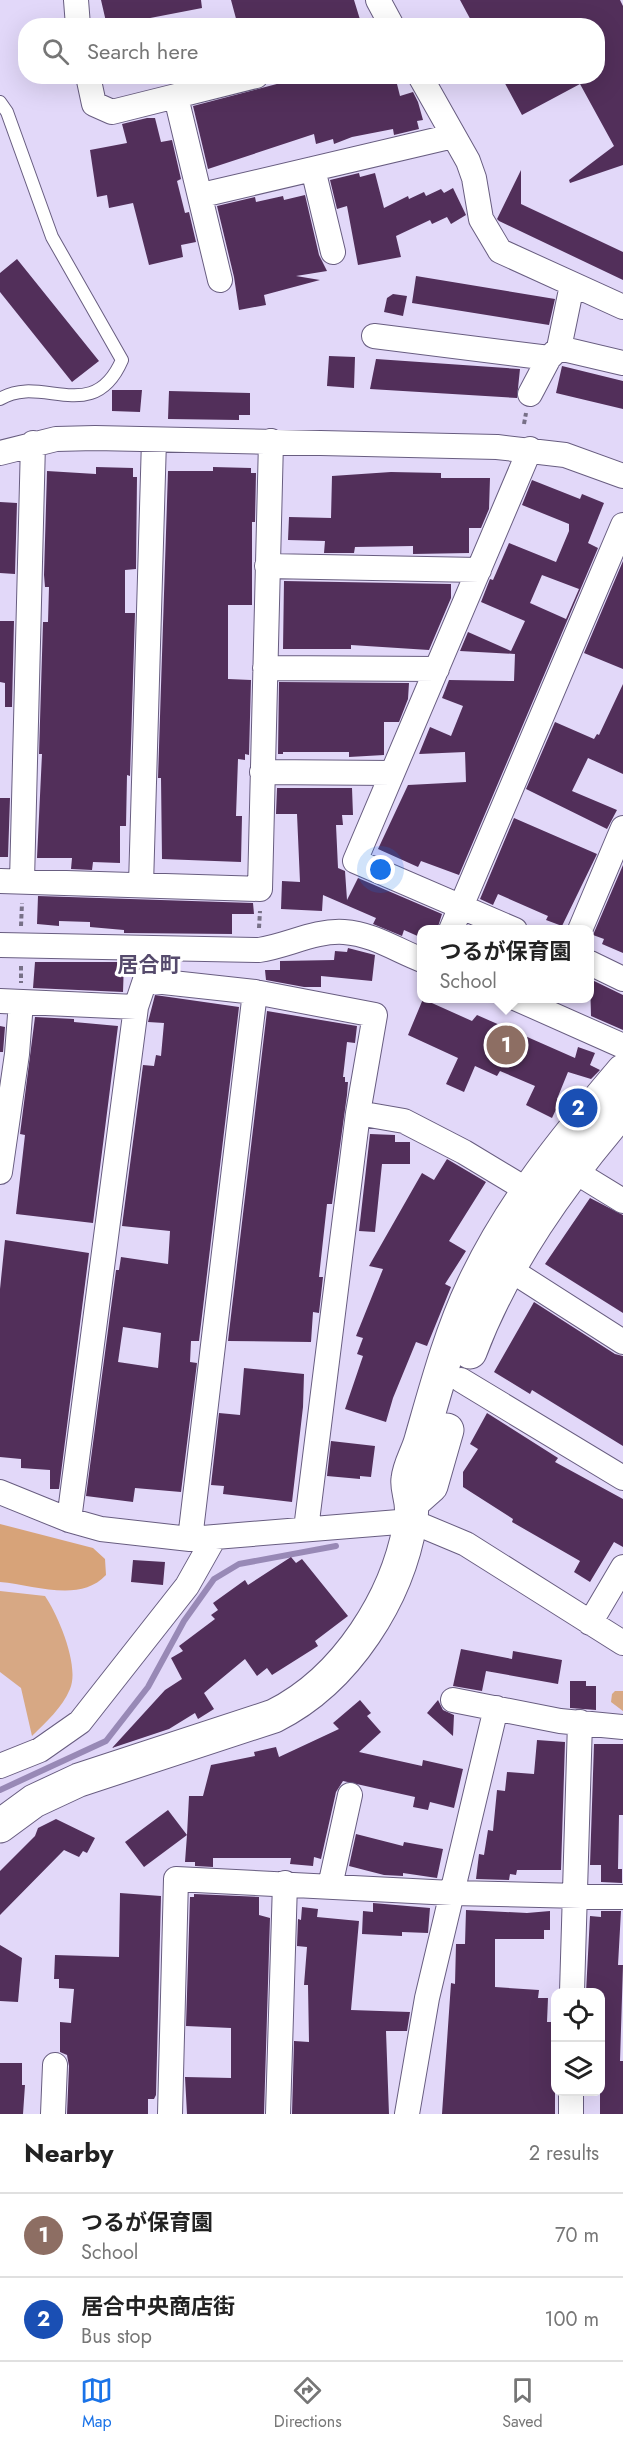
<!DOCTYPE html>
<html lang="en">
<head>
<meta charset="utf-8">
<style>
  :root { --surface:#fff; --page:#f2f2f2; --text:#222; --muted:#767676; --line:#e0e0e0; --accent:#1a73e8 }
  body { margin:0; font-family:Jost,"Noto Sans JP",sans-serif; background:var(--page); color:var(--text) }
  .controls { position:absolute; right:18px; bottom:18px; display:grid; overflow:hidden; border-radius:12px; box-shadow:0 6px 24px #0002 }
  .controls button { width:54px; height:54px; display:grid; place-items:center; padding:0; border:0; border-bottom:2px solid var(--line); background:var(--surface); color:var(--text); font:30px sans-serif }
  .you { position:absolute; left:381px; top:870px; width:21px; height:21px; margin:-15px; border:4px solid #fff; border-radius:50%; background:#1a73e8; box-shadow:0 0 0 9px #1a73e833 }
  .badge { display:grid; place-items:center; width:39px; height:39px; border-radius:50%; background:var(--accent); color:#fff; font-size:20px; font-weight:700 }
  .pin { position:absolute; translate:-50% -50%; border:3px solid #fff; box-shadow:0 2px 6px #0006 }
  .popup { position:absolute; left:417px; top:925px; width:177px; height:78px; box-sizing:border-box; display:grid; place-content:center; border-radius:12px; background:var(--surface); filter:drop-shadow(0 2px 4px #0005); font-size:20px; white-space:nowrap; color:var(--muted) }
  .popup b { font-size:22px; color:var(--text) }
  .popup::after { content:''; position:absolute; left:50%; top:100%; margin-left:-12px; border:12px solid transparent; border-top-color:var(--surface) }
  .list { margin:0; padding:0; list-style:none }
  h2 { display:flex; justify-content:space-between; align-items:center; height:78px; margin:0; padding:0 24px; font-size:26px }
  h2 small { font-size:20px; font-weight:400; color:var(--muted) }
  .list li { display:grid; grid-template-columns:39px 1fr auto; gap:18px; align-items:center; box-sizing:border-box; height:84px; padding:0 24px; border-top:2px solid var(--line) }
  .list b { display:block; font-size:22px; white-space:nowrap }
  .list p { margin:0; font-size:20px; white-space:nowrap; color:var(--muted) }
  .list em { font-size:20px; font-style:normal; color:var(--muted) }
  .icon { flex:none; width:33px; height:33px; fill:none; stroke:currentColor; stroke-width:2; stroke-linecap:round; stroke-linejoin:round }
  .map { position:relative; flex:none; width:623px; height:2114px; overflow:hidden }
  .search { position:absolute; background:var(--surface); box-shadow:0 6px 24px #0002; left:18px; right:18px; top:18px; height:66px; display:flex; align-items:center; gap:15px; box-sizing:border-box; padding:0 21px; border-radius:24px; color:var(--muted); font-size:22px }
  .sheet { height:246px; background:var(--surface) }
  nav { display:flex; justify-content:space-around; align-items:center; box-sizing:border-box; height:84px; border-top:2px solid var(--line); background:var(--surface); font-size:16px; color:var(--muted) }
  nav a { display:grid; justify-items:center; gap:3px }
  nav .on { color:var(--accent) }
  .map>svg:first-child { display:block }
</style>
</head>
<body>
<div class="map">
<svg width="623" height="2114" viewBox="0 0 623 2114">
  <rect width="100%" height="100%" fill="#e2d8f9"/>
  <path fill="#d7a884" d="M0,1591L45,1596C58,1615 80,1666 70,1689C62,1708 46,1722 32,1736L21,1688L0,1672Z
    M615,1691H623V1711L611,1702L612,1694Z"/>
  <path fill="#d7a379" d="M0,1524L93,1548L105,1559L106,1575C80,1603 35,1585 0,1582Z"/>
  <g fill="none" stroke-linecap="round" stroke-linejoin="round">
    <path stroke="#9889b6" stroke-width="6" d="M0,1790L106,1741L148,1687L184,1621L214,1579L239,1564L336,1546"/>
  </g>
  <path fill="#522f5a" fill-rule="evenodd" d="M101,0H201L202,8L145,19L146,26H107Z
    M231,0H354L362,26H326L325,22L305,26H238Z
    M460,0H620L623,6V165L570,183L569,180L614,146L580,84L522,115L501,76H597V26H474Z
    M307,76H395L400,96L413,92L418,102L423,120L417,121L419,129L394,135L393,129L352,137L334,144L333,139L316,144L314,134L208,169L193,106Z
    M147,118H155L161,142L172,140L181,179L177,181L185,213L189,212L196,242L181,245L183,257L149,265L133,203L109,208L107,195L97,197L90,150L127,143L122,124Z
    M521,170V204L623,252V280L499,221L497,219Z
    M359,173L360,177L375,173L384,208L408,196L409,199L424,192L426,196L441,189L444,193L453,188L466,215L451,224L447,217L432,224L430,220L396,236L401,257L358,265L347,206L337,209L330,180Z
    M305,195L319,255L327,271L296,276L320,280L264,295L266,305L239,310L234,277L217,206L255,197L256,202L283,196L284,200Z
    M17,259L99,361L72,382L0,292V273Z
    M416,276L555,299L549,325L412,303Z
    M393,294L407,296L403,316L384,312L387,298Z
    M329,356L355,357L354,388L327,386Z
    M376,359L520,369L517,398L370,389Z
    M562,366L623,381V409L556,393Z
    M112,390H142L140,412L112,411Z
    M169,391L250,393V415H239V420L168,419Z
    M96,467L133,468V477H137L136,569L125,570V613H135L130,776L127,775L126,826H120V863L93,862L92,870L71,869L72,858H37L42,754H39L43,622H48L49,587H45L44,575L47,471L96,474Z
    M213,467L251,468V473H256L255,522H252V605H228V679L251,680L249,755L245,754V760L238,759L236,816H242L241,862L162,859L161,778H158L168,471H213Z
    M391,472L441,473V478H490L489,509L481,528H469V553L413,554V546L355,547L354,553H324L325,541L288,540L289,517L331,518L332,476Z
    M532,480L580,499L582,494L604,503L588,543L598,548L459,875L421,861L418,867L378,849L408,785L466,782L465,752L419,754L430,727L451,736L463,706L442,698L449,680L514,681L515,654L460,651L468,632L511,651L525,621L481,602L490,579L493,580L509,543L556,562L569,531V524L522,505ZM542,575L579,589L566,619L530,603Z
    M0,502L17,503L15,574L0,573Z
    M623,561V669L584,653Z
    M284,581L451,584V598L429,650L351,645V649H283Z
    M0,621H14L12,707H5V683L0,682Z
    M279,682L409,683L408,699L399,722H384V755L349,757V752H283V754H278Z
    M623,684V774L588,758L572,791L617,810L607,829L526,789L555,722L594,739L597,734L599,735Z
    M277,788H352L353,815H342L343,825H336L338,868L345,871L347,900L358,878L442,914L437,930H422V938L404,930L402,936L373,924L376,918L323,895L322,911L281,909L282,881L300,882L297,814H276Z
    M0,798H10L8,857H0Z
    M514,818L597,854L562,926L546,920L548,916L498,894L493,905L480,899Z
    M623,865V953L602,944L604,939L593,935Z
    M38,896L253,903L254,914H232V934L124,933V930L90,927V922L59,921V926L37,924Z
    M348,948L375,955L372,981L321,976V987H304L266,980L265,970H280V961L334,960L335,951L347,952Z
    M35,962H124L123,992L33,988Z
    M590,979L623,995V1030L591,1016Z
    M155,995L239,1007L199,1341H191L190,1362L197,1363L181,1492L135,1488L133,1502L86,1496L116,1270H119L121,1257L168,1264L170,1231L122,1226L143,1065L154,1066L156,1055L161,1056L164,1023L148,1022ZM123,1327L161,1333L158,1368L118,1362Z
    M423,999L472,1021L477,1015L575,1058L578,1047L595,1053L590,1065L600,1070L591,1079L568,1072L557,1099L560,1101L552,1118L526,1105L535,1086L500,1071L497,1076L475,1066L464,1092L446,1084L458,1058L408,1035Z
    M267,1011L357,1026L355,1043L347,1042L343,1077H345V1082H348L347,1095L332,1204H327L319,1277H323L319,1313L313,1312L311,1342L228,1341Z
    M35,1017L74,1019V1022L118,1026L93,1223L16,1214L25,1135L20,1134Z
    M0,1026L5,1027L3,1052H0Z
    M370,1134L395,1135V1142H410V1164H382L375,1232L359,1231Z
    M447,1159L486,1182L449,1241L466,1251L445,1284L451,1287L427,1346L416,1342L393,1398L386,1422L345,1409L363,1356L357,1354L363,1338L356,1336L383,1269L369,1266L422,1173L434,1180Z
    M590,1198L623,1215V1313L545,1264Z
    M5,1240L89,1253L59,1489H50V1470L21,1468V1459L0,1457V1289Z
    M534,1302L615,1354L623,1356V1446L532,1390L530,1394L494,1372Z
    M244,1368L304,1374L303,1407L292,1502L223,1494L224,1486L211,1485L219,1413L240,1415Z
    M487,1413L558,1458L555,1462L623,1499V1547L614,1542L590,1582L574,1572L580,1561L512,1522L513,1519L463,1487V1472L478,1449L470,1444Z
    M331,1441L375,1446L371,1477L360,1476V1479L327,1476Z
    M291,1557L296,1563L302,1559L348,1616L315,1641L318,1646L272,1675L267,1668L257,1676L245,1659L204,1693L214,1709L198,1719L195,1713L169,1729L112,1748L165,1690L182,1679L171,1658L183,1651L179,1646L215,1619L211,1615L218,1610L213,1603L245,1580L248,1585Z
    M133,1560L165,1562L163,1585L131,1582Z
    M461,1649L512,1659L513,1651L562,1660L558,1684L486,1671L482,1691L453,1686Z
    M570,1681H586V1686H596V1710L570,1708Z
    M360,1700L371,1713L367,1716L381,1732L359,1752L422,1766L423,1760L463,1769L454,1808L430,1802L428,1810L413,1807L415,1797L343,1781L336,1792L321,1859L314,1857L313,1866L290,1864L291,1858H213V1867L195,1866V1862H185L187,1835L144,1867L125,1842L168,1810L187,1835L189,1796H203L211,1765L255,1756L254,1752L276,1747L279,1757L339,1729L333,1723Z
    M438,1700L443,1710L454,1715L453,1736L427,1713Z
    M537,1740L565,1742L561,1870H517L516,1875L510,1874L509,1880L476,1879L479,1854L484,1855L488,1830L493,1831L497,1790L505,1791L507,1772L534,1774Z
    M594,1744H623V1815H619L618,1869H622V1883L601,1882V1865H590Z
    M56,1819L95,1838L87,1853L83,1851L79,1857L64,1850L0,1915V1871L35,1836L38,1828Z
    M356,1834L403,1846L404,1842L443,1849L437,1878L403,1873V1876L384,1875L349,1866Z
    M120,1893L161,1896L156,2095L154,2099H148V2114H67L69,2066L67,2055L60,2052V2022L71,2023L74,1989L59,1988V1979H54L55,1955L119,1957Z
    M194,1894L259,1897V1915L270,1918L264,2114H187L185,2077L231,2078V2028L186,2026L190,1897H194Z
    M373,1903L430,1908L428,1933L402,1932V1936L362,1934L363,1911L373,1912Z
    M302,1907L318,1909L317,1917L359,1921L351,2010L410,2012L407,2031H386L389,2114H292L294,2041L309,2042L308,1985H304L307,1947L297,1946L298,1919L301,1920Z
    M466,1910L527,1913L550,1911V1930H544V1939H495V1987L539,1990L538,1998H548L547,2022H555L552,2065H555V2114H442L451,1983L455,1984L456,1944H465Z
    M601,1911H621L618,1965H623L620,2061H623V2114H600V1992H586L590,1916L601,1917Z
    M0,1945L22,1958L18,2002L0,2001Z
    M0,2063H22V2085H25L23,2114H0Z"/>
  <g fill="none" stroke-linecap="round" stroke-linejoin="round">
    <g stroke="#685d80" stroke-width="14">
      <path id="lane" d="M0,102L7,112L52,237L122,360C93,427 41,373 0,399"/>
    </g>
    <g stroke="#685d80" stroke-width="26">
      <path id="street" d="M76,0L78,26
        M378,0L392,26
        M88,76L94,104L112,112L256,76
        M420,76L468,161L474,178L481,219L500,251L623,307
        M176,97L220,280
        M313,169L333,252
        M202,195L453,136
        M374,336L549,358
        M559,348L623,363
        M530,394L549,358L559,348L572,285
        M0,453L56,439L95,438L497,447L565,455L623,476
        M267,566L479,570
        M265,668L437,669
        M262,772L392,773
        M0,881L260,889L271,441
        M22,881L33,443
        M141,885L154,440
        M451,930L623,525
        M515,930L355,861L530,449
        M580,930L623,828
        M0,945L259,950C287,946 315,930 344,932C373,934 396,950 422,960
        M590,963L623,979
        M515,998L623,1046
        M0,1001L136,1007
        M358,1113L404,1121L464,1152L542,1199
        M574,1171L623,1201
        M0,1172L17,1054L21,1002
        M509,1269L623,1342
        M461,1380L623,1478
        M0,1492L69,1520L101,1529L190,1539L411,1521L466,1544L623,1643
        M69,1520L136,1007L145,980L255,992L375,1015L358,1113L306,1529
        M190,1539L255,992
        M590,1623L623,1567
        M453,1700L560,1721L623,1727
        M0,1766L40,1750L80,1722L187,1586L214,1538
        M330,1886L350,1795
        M572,1992L580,1722
        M53,2114L55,2065
        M170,2114L176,1879L452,1893L623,1897
        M278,2114L285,1883
        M407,2114L427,1998L496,1708
        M571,2114V2092"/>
    </g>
    <g stroke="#685d80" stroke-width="35">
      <path id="secondary" d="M470,1352C504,1262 561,1182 623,1110
        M413,1502L431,1486L447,1430
        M0,1826L34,1801L79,1780L274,1716C346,1680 399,1597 411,1518C414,1501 406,1490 408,1479C409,1466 418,1452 421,1440C436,1388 450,1335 473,1286C511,1205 566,1138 623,1071"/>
    </g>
    <path stroke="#777087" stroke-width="4" stroke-dasharray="4.5 3" stroke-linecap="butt" d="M524,424L526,413
      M21,926L22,903
      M259,928L260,911
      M21,966V983"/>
    <use href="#lane" stroke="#fff" stroke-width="12"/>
    <use href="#street" stroke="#fff" stroke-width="24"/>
    <use href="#secondary" stroke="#fff" stroke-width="33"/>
  </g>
  <g text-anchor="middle" stroke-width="6" stroke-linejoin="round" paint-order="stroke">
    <g font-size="21" font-weight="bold" fill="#554a6c" stroke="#fff">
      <text x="149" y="972">居合町</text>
    </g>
  </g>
</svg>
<div class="controls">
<button><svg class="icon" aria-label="locate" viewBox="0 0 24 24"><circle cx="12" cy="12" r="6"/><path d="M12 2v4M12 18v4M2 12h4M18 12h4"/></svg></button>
<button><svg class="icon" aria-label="layers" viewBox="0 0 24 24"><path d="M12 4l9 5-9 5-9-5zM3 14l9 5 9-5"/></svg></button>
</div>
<div class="you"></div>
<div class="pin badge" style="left:506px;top:1045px;background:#8d6e63">1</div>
<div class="popup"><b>つるが保育園</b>School</div>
<div class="pin badge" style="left:578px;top:1108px;background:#1a4fb4">2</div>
<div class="search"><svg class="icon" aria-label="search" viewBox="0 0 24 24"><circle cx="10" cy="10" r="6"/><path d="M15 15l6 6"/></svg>Search here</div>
</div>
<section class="sheet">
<h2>Nearby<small>2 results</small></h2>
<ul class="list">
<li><span class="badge" style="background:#8d6e63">1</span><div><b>つるが保育園</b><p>School</p></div><em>70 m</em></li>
<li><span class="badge" style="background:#1a4fb4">2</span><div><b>居合中央商店街</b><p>Bus stop</p></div><em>100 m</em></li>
</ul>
</section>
<nav>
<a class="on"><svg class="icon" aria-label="map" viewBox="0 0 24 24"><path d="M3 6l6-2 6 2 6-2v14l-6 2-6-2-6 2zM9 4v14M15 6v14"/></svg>Map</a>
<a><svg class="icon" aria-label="directions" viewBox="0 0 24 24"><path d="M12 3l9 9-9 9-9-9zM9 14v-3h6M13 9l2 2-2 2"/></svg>Directions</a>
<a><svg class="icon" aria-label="saved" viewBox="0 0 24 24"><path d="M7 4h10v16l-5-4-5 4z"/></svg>Saved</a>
</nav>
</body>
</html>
